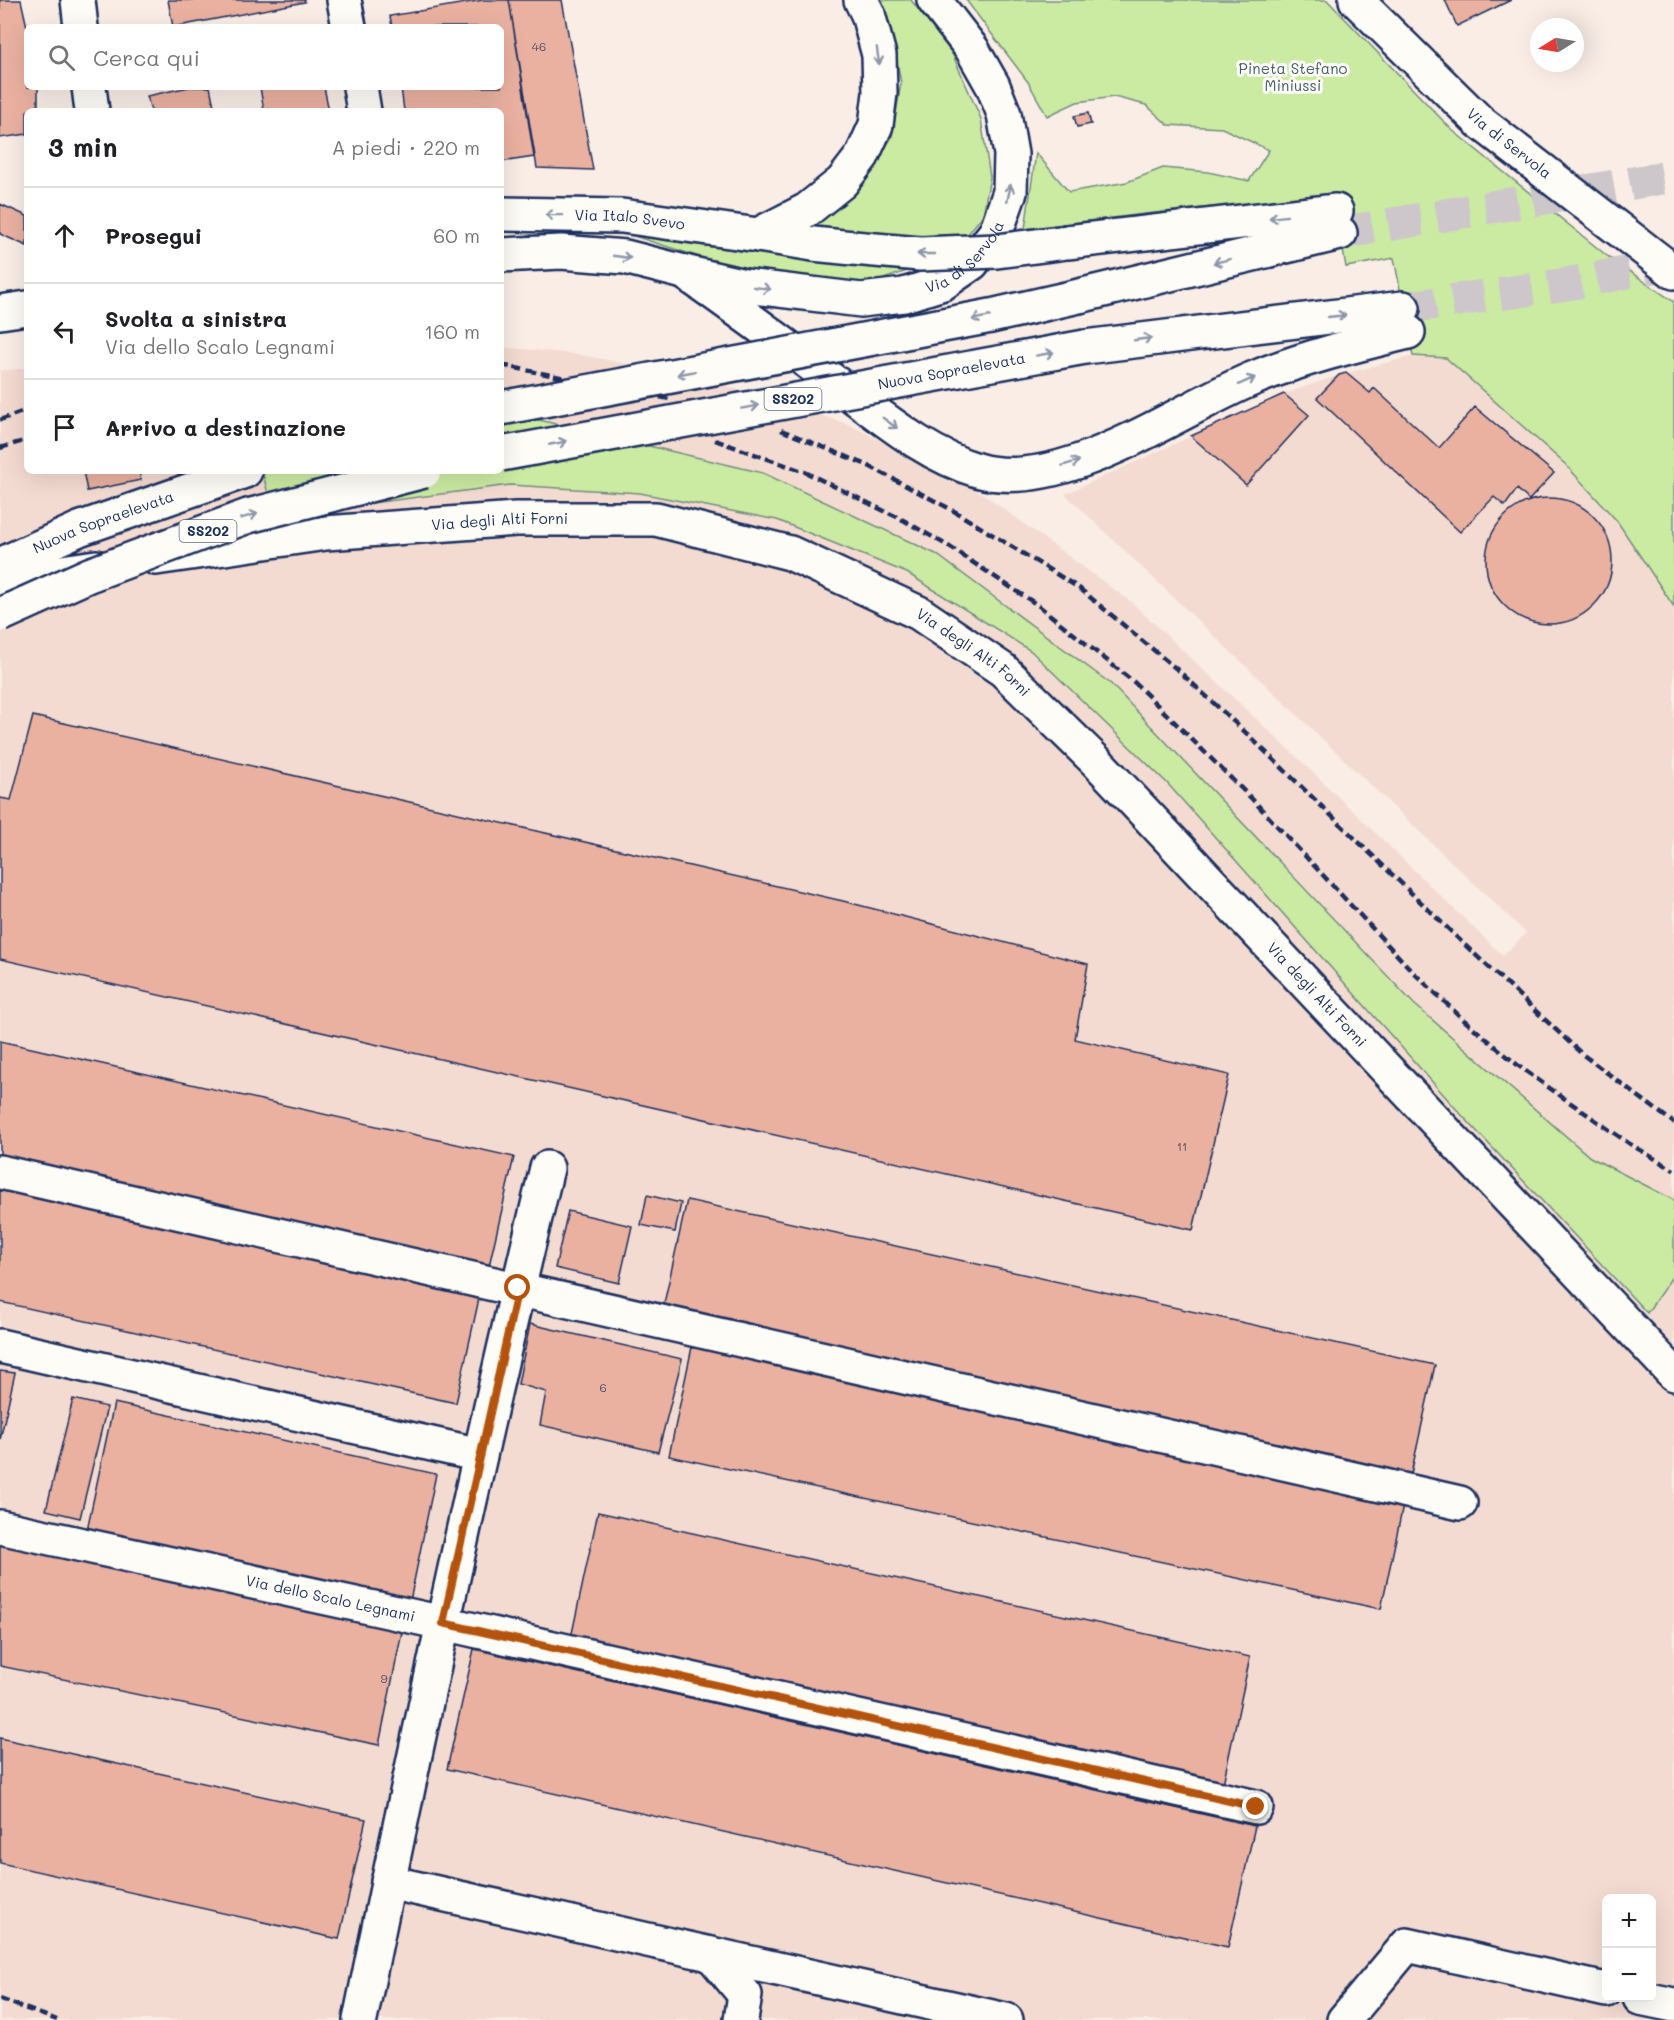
<!DOCTYPE html>
<html lang="it">
<head>
<meta charset="utf-8">
<style>
  :root { --surface:#fff; --page:#f6f6f6; --text:#202124; --muted:#757577; --line:#e0e0e0 }
  body { margin:0; font-family:Mali,sans-serif; background:var(--page); color:var(--text) }
  .controls { position:absolute; right:18px; bottom:18px; display:grid; overflow:hidden; border-radius:9px; box-shadow:0 6px 24px #0002 }
  .controls button { width:54px; height:54px; display:grid; place-items:center; padding:0; border:0; border-bottom:2px solid var(--line); background:var(--surface); color:var(--text); font:30px sans-serif }
  .compass { position:absolute; left:1530px; top:18px; width:54px; height:54px; border-radius:50%; background:var(--surface); box-shadow:0 6px 24px #0002; rotate:259deg }
  .stop { position:absolute; width:18px; height:18px; margin:-14px; border:4px solid #b45309; border-radius:50%; background:#fff }
  .stop.end { background:#b45309; border-color:#fff; box-shadow:0 2px 6px #0008 }
  .list { margin:0; padding:0; list-style:none }
  h2 { display:flex; justify-content:space-between; align-items:center; height:78px; margin:0; padding:0 24px; font-size:26px }
  h2 small { font-size:20px; font-weight:400; color:var(--muted) }
  .list li { display:grid; grid-template-columns:39px 1fr auto; gap:18px; align-items:center; box-sizing:border-box; height:96px; padding:0 24px; border-top:2px solid var(--line) }
  .list b { display:block; font-size:22px; white-space:nowrap }
  .list p { margin:0; font-size:20px; white-space:nowrap; color:var(--muted) }
  .list em { font-size:20px; font-style:normal; color:var(--muted) }
  .icon { flex:none; width:33px; height:33px; fill:none; stroke:currentColor; stroke-width:2; stroke-linecap:round; stroke-linejoin:round }
  .map { position:relative; flex:none; width:1674px; height:2020px; overflow:hidden }
  .search { position:absolute; background:var(--surface); box-shadow:0 6px 24px #0002; left:24px; top:24px; width:480px; height:66px; display:flex; align-items:center; gap:15px; box-sizing:border-box; padding:0 21px; border-radius:9px; color:var(--muted); font-size:22px }
  .panel { position:absolute; background:var(--surface); box-shadow:0 6px 24px #0002; left:24px; top:108px; width:480px; height:366px; border-radius:9px }
  .map>svg:first-child { display:block }
</style>
</head>
<body>
<div class="map">
<svg width="1674" height="2020" viewBox="0 0 1674 2020">
  <rect width="100%" height="100%" fill="#f9ede6"/>
  <filter id="ink" filterUnits="userSpaceOnUse"><feTurbulence type="fractalNoise" baseFrequency=".0167" numOctaves="2"/><feDisplacementMap in="SourceGraphic" scale="12" xChannelSelector="R" yChannelSelector="G"/><feConvolveMatrix kernelMatrix="1 2 1 2 8 2 1 2 1" color-interpolation-filters="sRGB"/></filter>
  <g filter="url(#ink)">
    <path fill="#f4dbd1" fill-rule="evenodd" d="M501,347L576,354L704,379L848,424L983,494L1130,601L1300,760L1503,956L1526,933L1065,494L1284,394L1339,375L1413,356L1446,358L1566,465L1617,521L1674,607V1200L1590,1157L1414,1004L1111,684L937,554L763,473L501,411Z
      M27,368V471H262L275,516L510,485L640,493L777,520L907,573L1031,651L1167,783L1458,1111L1646,1313L1674,1274V2020H0V371ZM1606,1898H1652V1998H1606Z"/>
    <path fill="#cbeaa2" stroke="#738c80" stroke-width="1.5" d="M875,0H911L951,51L981,119L990,177L983,215L953,253L910,270L866,285L725,265L634,236L807,260L813,244V225L860,188L892,137L901,83L892,35Z
      M966,0H1327L1452,130L1606,255L1674,302V607L1617,521L1566,465L1446,358L1413,356L1394,258L1346,267L1333,195L1144,214L1025,229L1036,153L1069,192L1127,182L1163,168L1208,172L1249,181L1269,150L1222,128L1168,125L1146,105L1114,97L1077,102L1047,116L1028,82Z
      M501,411L763,473L936,554L1111,684L1414,1004L1590,1157L1674,1200V1274L1647,1313L1458,1111L1167,783L1031,651L907,573L777,520L640,493L510,485L274,516L262,471H501Z"/>
    <path fill="#eab1a1" stroke="#1b2f5e" stroke-width="1.5" d="M0,0H21L27,27V87H38V111H27V134L0,138Z
      M168,0H304L305,2L173,27Z
      M483,0H509L534,157L501,162V111H404L401,87H501V27H392L390,16Z
      M509,0H562L593,170L537,168Z
      M1445,0H1511L1457,26Z
      M189,87H210L215,111H151L147,96Z
      M260,87H324L329,111H264Z
      M1088,113L1091,124L1077,127L1074,116Z
      M0,204L27,216V246L0,234Z
      M1346,373L1370,393L1374,388L1439,448L1475,407L1554,473L1529,500L1517,489L1505,506L1494,497L1460,532L1317,398L1339,375Z
      M1284,394L1309,415L1246,485L1191,436Z
      M83,471H139L141,480L87,491Z
      M1486 561a63 63 0 1 1 126 0a63 63 0 1 1-126 0Z
      M33,716L843,901L1088,964L1075,1039L1229,1075L1193,1230L0,959V798L11,800Z
      M0,1041L514,1157L489,1266L0,1155Z
      M0,1190L480,1294L456,1403L0,1302Z
      M647,1195L681,1203L675,1232L641,1225Z
      M687,1200L1435,1365L1411,1474L663,1308Z
      M568,1211L632,1226L619,1283L555,1268Z
      M530,1324L682,1359L658,1452L540,1425L546,1392L518,1384Z
      M692,1347L1404,1501L1381,1609L669,1456Z
      M0,1371L15,1373L0,1440Z
      M73,1399L107,1407L80,1518L46,1510Z
      M114,1403L436,1474L410,1601L87,1530Z
      M598,1512L1250,1657L1223,1784L571,1638Z
      M0,1542L403,1627L379,1745L0,1666Z
      M474,1649L1255,1826L1228,1947L447,1769Z
      M0,1738L366,1819L339,1939L0,1863Z"/>
    <g fill="none" stroke-linecap="round" stroke-linejoin="round">
      <path stroke="#cdc7cb" stroke-width="33" stroke-dasharray="33 16" stroke-linecap="butt" d="M1340,233L1674,176
        M1403,308L1567,284L1674,263"/>
      <g stroke="#1b2f5e" stroke-width="38">
        <g id="minor">
          <path d="M344,0L349,27"/>
          <path d="M360,87L364,111"/>
          <path id="s1" d="M156,558L326,533L516,519H656L790,553L919,613L1003,670L1097,762L1674,1374"/>
          <path d="M0,581L96,567"/>
          <path d="M0,1172L1460,1503"/>
          <path d="M0,1346L480,1455"/>
          <path id="s2" d="M0,1527L443,1623L1256,1807"/>
          <path d="M388,1882L1006,2020"/>
          <path d="M711,1954L745,1995L741,2020"/>
          <path d="M1640,1998L1674,2005"/>
          <path d="M360,2020C418,1735 478,1451 547,1168"/>
          <path d="M1344,2020L1407,1945L1606,1990"/>
        </g>
      </g>
      <g stroke="#1b2f5e" stroke-width="38">
        <g id="major">
          <path d="M78,0L81,27"/>
          <path id="s3" d="M1356,0L1480,122L1674,272"/>
          <path d="M89,87L92,111"/>
          <path id="s4" d="M501,214L622,216L758,235L807,210L842,182L862,156L876,125L880,93L879,55L868,14L861,0"/>
          <path id="s5" d="M501,255L561,252L625,257L684,272L745,286L861,300L904,295L943,283L972,263L996,232L1010,192L1011,154L1004,114L993,86L972,49L934,0"/>
          <path d="M0,312L27,308"/>
        </g>
      </g>
      <g stroke="#1b2f5e" stroke-width="38">
        <g id="highway">
          <path d="M758,235L813,244L853,248"/>
          <path d="M1067,242L1336,211"/>
          <path d="M684,272C739,310 792,350 845,390C886,420 927,455 977,470C1061,495 1175,411 1252,379C1302,358 1355,345 1408,332"/>
          <path d="M1079,296L1340,233"/>
          <path d="M1085,347L1403,308"/>
          <path id="s6" d="M0,565L79,529L245,471"/>
        </g>
      </g>
      <use href="#minor" stroke="#fdfcf7" stroke-width="33"/>
      <use href="#major" stroke="#fdfcf7" stroke-width="33"/>
      <use href="#highway" stroke="#fdfcf7" stroke-width="33"/>
      <path stroke="#1b2f5e" stroke-width="4.5" stroke-dasharray="9 4.5" stroke-linecap="butt" d="M501,365L669,399
        M0,420L27,410
        M781,430L867,465L954,511L1079,588L1180,672L1244,731L1466,946L1582,1054L1674,1123
        M715,440L805,472L905,521L948,546L1039,606L1135,683L1252,799L1414,973L1464,1020L1520,1067L1565,1099L1630,1144L1674,1170
        M0,448L27,440
        M0,1999L57,2020"/>
      <g stroke="#1b2f5e" stroke-width="38" stroke-linecap="butt">
        <g id="highway-bridge">
          <path d="M853,248L920,254L997,251L1067,242"/>
          <path d="M501,408L991,316L1079,296"/>
          <path id="s7" d="M501,454L1085,347"/>
          <path d="M0,615L89,575L248,516L424,471"/>
        </g>
      </g>
      <use href="#highway-bridge" stroke="#fdfcf7" stroke-width="33"/>
    </g>
    <defs><path id="oneway-shaft" d="M-6 0H5M1.5-3L5.5 0L1.5 3" fill="none" stroke-width="1.6" stroke-linecap="round" stroke-linejoin="round" transform="scale(1.5)"/></defs>
    <g stroke="#8c96aa">
      <use href="#oneway-shaft" transform="translate(878 56) rotate(82)"/>
      <use href="#oneway-shaft" transform="translate(1009 193) rotate(-78)"/>
      <use href="#oneway-shaft" transform="translate(554 215) rotate(-179)"/>
      <use href="#oneway-shaft" transform="translate(1278 217) rotate(173)"/>
      <use href="#oneway-shaft" transform="translate(926 254) rotate(180)"/>
      <use href="#oneway-shaft" transform="translate(622 257) rotate(8)"/>
      <use href="#oneway-shaft" transform="translate(1222 261) rotate(166)"/>
      <use href="#oneway-shaft" transform="translate(762 288) rotate(7)"/>
      <use href="#oneway-shaft" transform="translate(1337 316) rotate(-6)"/>
      <use href="#oneway-shaft" transform="translate(981 318) rotate(169)"/>
      <use href="#oneway-shaft" transform="translate(1143 339) rotate(-8)"/>
      <use href="#oneway-shaft" transform="translate(1045 354) rotate(-10)"/>
      <use href="#oneway-shaft" transform="translate(686 373) rotate(169)"/>
      <use href="#oneway-shaft" transform="translate(1247 381) rotate(-24)"/>
      <use href="#oneway-shaft" transform="translate(750 407) rotate(-10)"/>
      <use href="#oneway-shaft" transform="translate(890 423) rotate(36)"/>
      <use href="#oneway-shaft" transform="translate(558 443) rotate(-11)"/>
      <use href="#oneway-shaft" transform="translate(1071 463) rotate(-17)"/>
      <use href="#oneway-shaft" transform="translate(249 516) rotate(-17)"/>
    </g>
  </g>
  <g fill="none" stroke-linecap="round" stroke-linejoin="round" filter="url(#ink)">
    <path stroke="#b45309" stroke-width="8" d="M518,1288L443,1623L1256,1807"/>
  </g>
  <g text-anchor="middle" stroke-width="6" stroke-linejoin="round" paint-order="stroke">
    <g font-size="12" fill="#4f506f">
      <text x="539" y="51">46</text>
      <text x="1182" y="1151">11</text>
      <text x="603" y="1392">6</text>
      <text x="384" y="1683">9</text>
    </g>
    <g fill="#fdfcf7" stroke="#5f6c8c" stroke-width="1.5">
      <rect x="764.5" y="388" width="57" height="22" rx="4.5"/>
      <rect x="179.5" y="520" width="57" height="22" rx="4.5"/>
    </g>
    <g font-size="14" font-weight="bold" fill="#1b2f5e">
      <text x="793" y="404">SS202</text>
      <text x="208" y="536">SS202</text>
    </g>
    <g font-size="15" fill="#475e6f" stroke="#fdfcf7">
      <text x="1293" y="74">Pineta Stefano<tspan x="1293" dy="17">Miniussi</tspan></text>
    </g>
    <g font-size="15" fill="#1b2f5e" stroke="#fdfcf7">
      <text dy="5" stroke="none"><textPath href="#s3" startOffset="210">Via di Servola</textPath></text>
      <text dy="5" stroke="none"><textPath href="#s4" startOffset="129">Via Italo Svevo</textPath></text>
      <text dy="5" stroke="none"><textPath href="#s5" startOffset="482">Via di Servola</textPath></text>
      <text dy="5" stroke="none"><textPath href="#s7" startOffset="458">Nuova Sopraelevata</textPath></text>
      <text dy="5" stroke="none"><textPath href="#s6" startOffset="112">Nuova Sopraelevata</textPath></text>
      <text dy="5" stroke="none"><textPath href="#s1" startOffset="346">Via degli Alti Forni</textPath></text>
      <text dy="5" stroke="none"><textPath href="#s1" startOffset="850">Via degli Alti Forni</textPath></text>
      <text dy="5" stroke="none"><textPath href="#s1" startOffset="1336">Via degli Alti Forni</textPath></text>
      <text dy="5" stroke="none"><textPath href="#s2" startOffset="338">Via dello Scalo Legnami</textPath></text>
    </g>
  </g>
</svg>
<div class="controls">
<button>+</button>
<button>−</button>
</div>
<svg class="compass" viewBox="-18 -18 36 36"><path d="M0-13l5 13h-10z" fill="#e53935"/><path d="M0 13l5-13h-10z" fill="#757577"/></svg>
<div class="stop" style="left:518px;top:1288px"></div>
<div class="stop end" style="left:1256px;top:1807px"></div>
<div class="search"><svg class="icon" aria-label="search" viewBox="0 0 24 24"><circle cx="10" cy="10" r="6"/><path d="M15 15l6 6"/></svg>Cerca qui</div>
<section class="panel">
<h2>3 min<small>A piedi · 220 m</small></h2>
<ul class="list">
<li><svg class="icon" aria-label="ahead" viewBox="0 0 24 24"><path d="M12 20V5M6 11l6-6 6 6"/></svg><div><b>Prosegui</b></div><em>60 m</em></li>
<li><svg class="icon" aria-label="left" viewBox="0 0 24 24"><path d="M17 20v-9H6M10 6l-5 5 5 5"/></svg><div><b>Svolta a sinistra</b><p>Via dello Scalo Legnami</p></div><em>160 m</em></li>
<li><svg class="icon" aria-label="arrive" viewBox="0 0 24 24"><path d="M6 21V4h12l-3 4 3 4H6"/></svg><div><b>Arrivo a destinazione</b></div></li>
</ul>
</section>
</div>
</body>
</html>
